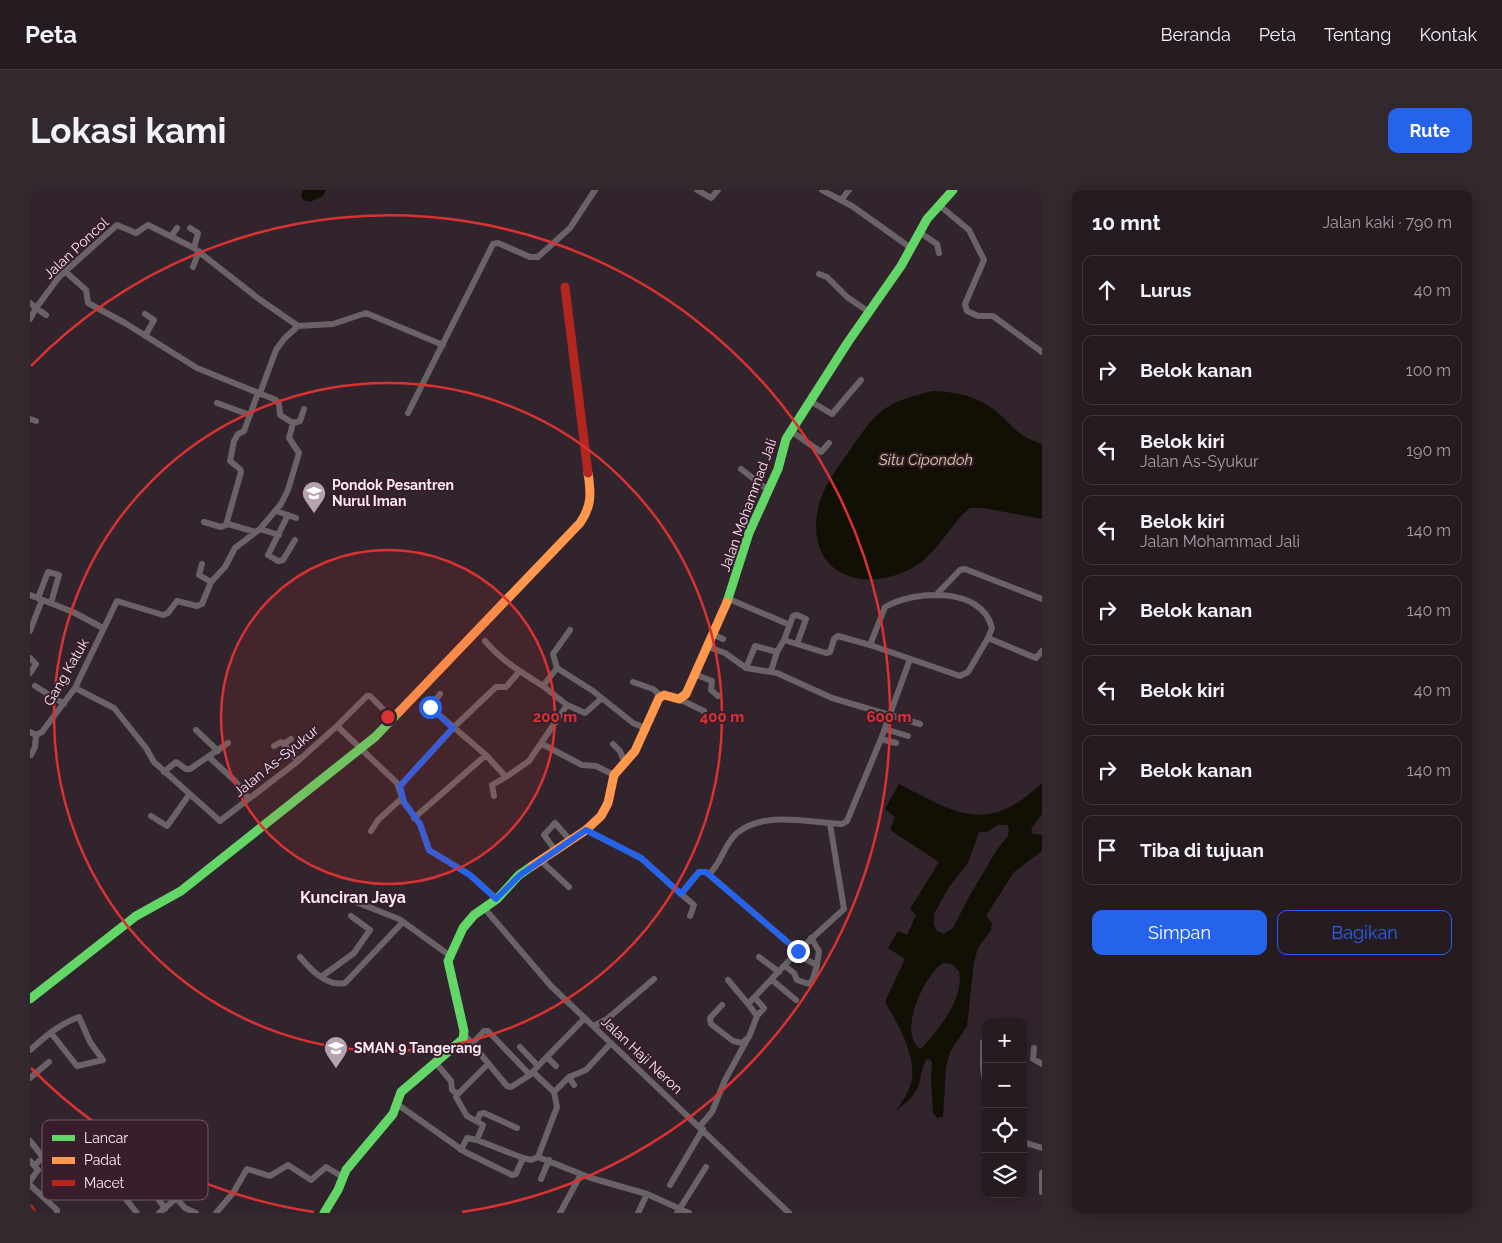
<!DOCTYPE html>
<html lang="id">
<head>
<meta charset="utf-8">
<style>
  :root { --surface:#261b21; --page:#32282e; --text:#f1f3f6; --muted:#a4a1a5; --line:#42393f; --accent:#2563eb }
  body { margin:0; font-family:Raleway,sans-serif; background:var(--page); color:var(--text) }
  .controls { position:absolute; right:15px; bottom:15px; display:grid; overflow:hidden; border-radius:10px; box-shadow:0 2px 12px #0003 }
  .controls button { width:45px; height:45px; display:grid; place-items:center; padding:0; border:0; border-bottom:1px solid var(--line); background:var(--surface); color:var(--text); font:25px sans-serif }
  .stop { position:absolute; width:15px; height:15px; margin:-11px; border:4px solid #2563eb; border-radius:50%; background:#fff }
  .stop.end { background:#2563eb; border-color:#fff; box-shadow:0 1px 5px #0008 }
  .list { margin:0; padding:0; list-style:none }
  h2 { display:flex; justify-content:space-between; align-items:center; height:65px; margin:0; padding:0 20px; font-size:21px }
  h2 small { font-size:16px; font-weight:400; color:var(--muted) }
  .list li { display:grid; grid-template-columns:32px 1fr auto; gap:15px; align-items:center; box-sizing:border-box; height:70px; margin:0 10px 10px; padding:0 10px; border:1px solid var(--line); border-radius:10px }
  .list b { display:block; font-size:19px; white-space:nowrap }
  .list p { margin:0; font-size:16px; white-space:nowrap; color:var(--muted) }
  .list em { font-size:16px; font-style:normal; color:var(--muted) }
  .actions { display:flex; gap:10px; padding:15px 20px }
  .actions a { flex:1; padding:11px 0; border:1px solid var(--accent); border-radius:10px; text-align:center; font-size:18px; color:var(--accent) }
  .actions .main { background:var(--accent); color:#fff }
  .icon { flex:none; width:28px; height:28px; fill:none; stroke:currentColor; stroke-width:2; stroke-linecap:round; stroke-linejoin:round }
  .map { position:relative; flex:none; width:1012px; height:1023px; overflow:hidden; border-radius:10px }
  header { display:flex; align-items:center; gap:30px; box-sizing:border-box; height:70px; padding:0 25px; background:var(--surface); border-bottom:1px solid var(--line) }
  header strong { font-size:24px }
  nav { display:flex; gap:28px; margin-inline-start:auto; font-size:18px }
  .intro { display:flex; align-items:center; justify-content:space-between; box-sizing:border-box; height:120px; padding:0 30px }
  h1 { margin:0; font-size:35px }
  .button { padding:12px 22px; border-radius:10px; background:var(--accent); color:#fff; font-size:18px; font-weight:700 }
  main { display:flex; gap:30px; padding:0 30px }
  aside { flex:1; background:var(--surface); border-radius:10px; box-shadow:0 2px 12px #0003 }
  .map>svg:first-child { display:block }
</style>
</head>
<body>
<header>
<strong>Peta</strong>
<nav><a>Beranda</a><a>Peta</a><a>Tentang</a><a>Kontak</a></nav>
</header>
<div class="intro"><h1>Lokasi kami</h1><a class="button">Rute</a></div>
<main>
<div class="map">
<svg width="1012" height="1023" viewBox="0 0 1012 1023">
  <rect width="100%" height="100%" fill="#32242c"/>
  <path fill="#120f04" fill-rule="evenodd" d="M273,0H296L293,6L280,12L273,10L271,5Z
    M903,201C925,202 943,205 962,218C982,233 985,246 1012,254V329L954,318H940L933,324C918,341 903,366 884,377C837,404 778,387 787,324C790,301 805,281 818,263C847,221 852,213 903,201Z
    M1012,593V624L1001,639L1003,644L1012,645V661L984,682L956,726L962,733L961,740L948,758L944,772L937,836L920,862L916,877L913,927L907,928L903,923L901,886L902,873L900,869L896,870C891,879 891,888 888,897C884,907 875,913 866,921C872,912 878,903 881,893C888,868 867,832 855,812L875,769L858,758L868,741L877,745L886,725L880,719L909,672L860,640L865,627L855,619L869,594C928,624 957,645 1012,593ZM968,635H977L979,639L978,646L968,658L941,703L923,738L914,744L907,741L904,735V724L919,697L938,673L949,642H957ZM913,773L921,774L929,781C935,808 908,840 891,859C866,844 895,784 913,773Z"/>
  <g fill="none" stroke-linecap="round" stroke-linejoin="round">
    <path stroke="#696367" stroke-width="6" d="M667,0L681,8L688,0
      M792,0L822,16L881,58
      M811,10L819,0
      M909,15L939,40L954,70L935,114L937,121L948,126H963L1012,162
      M160,38L168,43L164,58
      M889,42L907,54L909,63
      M142,45L147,38
      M163,77L169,61
      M789,84L797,87L817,107L839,122
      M0,113L6,118L29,87L87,35L106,43L118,35L164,58L229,109L268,136
      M115,124L124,130L115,146
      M0,129L6,118L16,125
      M230,203L246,160L254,149L268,136L303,134L336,123L413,155
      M780,211L802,224L831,190
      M187,213L220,225
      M378,223L463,54L468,53L500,67H508L540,38L565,0
      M0,229L6,231
      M263,233L270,231L274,219
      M761,241L791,262L799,253
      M711,279L738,300
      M246,321L266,328
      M258,325L238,365L248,371L253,370L265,350
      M174,332L191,337L198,334L226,342
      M196,335L211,282L210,279L200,271L204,251L208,244L214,241L228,203
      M230,339L249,345
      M172,374L169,385L181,392
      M0,405L43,422L73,438
      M906,405L930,380L935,379L1012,409
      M8,408L18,382L29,385L21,413
      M699,409L760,435
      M540,440L523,464L527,478L563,501L603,533L617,539
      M0,441L12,410
      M682,444L693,449
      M754,450L763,426L767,425L776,429L767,454
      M455,451C472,471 491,482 513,496
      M840,455L930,486L938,482L958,448
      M676,456L695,463L716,478L747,483L802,508L890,534
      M0,468L6,474L0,483
      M527,478L513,496L537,515
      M716,478L725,456L747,462L754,450L796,463L800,462L804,449L808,446L840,455L855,417C884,400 952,396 962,438L958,448L1006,468L1012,461
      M741,481L747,462
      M664,484L682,491L681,500L688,506
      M603,492L623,499L631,506
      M5,496L34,514
      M45,498L84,518L116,558L124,572L190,631L268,571L307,536L337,506H340L354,520
      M410,504L400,517L456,565
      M649,509L674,521
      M307,536L367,593L374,613L390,634L399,660L440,685L467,709
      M855,539L878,546
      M166,540L188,561
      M0,542L6,545L12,542L45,498L87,411L133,425L138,423L147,411L167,416L172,414L181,392L195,377L205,358L230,339L251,314L258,300L269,263L259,248L263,233L250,225L249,214L246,210L167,178L95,133L58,113L56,100L37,83
      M261,549L254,554L268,571
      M851,549L866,553
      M512,554L552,575L566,576L584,585
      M583,554L590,561L595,573
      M244,556L251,552L254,554
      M1,565L5,557L6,545
      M179,567L205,591L219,609
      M134,582L146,572L156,579H160L198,553
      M370,596L423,538L466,497H476L489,482
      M464,606L462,595L476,587
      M121,626L137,636L159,605
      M384,628L456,565L476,587L499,571L537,515L555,523L571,509
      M556,640L611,668L651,704L669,682H676L768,761
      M341,641L348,630L372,608
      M525,660L514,645L525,633L540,650
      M510,670L539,697
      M679,684C691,674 694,654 707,643C736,620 778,633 812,634L817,631L851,549L880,469
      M651,704L664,715L660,726
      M326,712L369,729L419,765
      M455,719L521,796L759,1023
      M781,748L789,761L787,775
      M270,767C281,780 297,797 315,793L373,732
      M729,767L749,782
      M755,776L764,783L767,790L779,794L783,789L787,775L765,764
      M291,787L324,763L340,740L321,726
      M698,790L718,814
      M742,790L766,810
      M725,808L734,818L727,826
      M692,815L680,828L681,834L703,851L712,853L719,847L727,826L718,814L768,761L814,719L800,634
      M564,836L577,829L624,789
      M434,844L477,896L481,897L500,885
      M953,852V878L956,897
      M442,854L454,841H458L500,885L508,876L490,857
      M1004,858L1003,869L1012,874
      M0,860C15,847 29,834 49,827L60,852L73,870L47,876L21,843
      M517,867L526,876
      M405,872L421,891L422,900L428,904L426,907L437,926L453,935L447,950
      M508,876L555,828
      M503,882L524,902
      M539,887L544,895
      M0,888L19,872
      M428,904L458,874
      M367,914L435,962L482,985L486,984L493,968
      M447,931L450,924L454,923L487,938
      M670,936L682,922L695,890L718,848
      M0,951L13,967L5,975
      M993,952L1012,958
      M431,960L437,948L447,950L493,968L501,970L508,967L561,988L617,1004L659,1023
      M508,967L527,917L524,902L539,887L556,880L581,853
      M0,971L8,980L0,991
      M1012,983V1002
      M112,984L135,1019
      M511,989L519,970
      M0,995L27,1020V1023
      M640,995L673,939
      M105,996L116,989
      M87,998L107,1023
      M147,1009L155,1018L166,1023
      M129,1023L162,995
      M186,1023L203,1003L217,979L240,986L258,975L281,990L296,977L313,987
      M530,1023L551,984
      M608,1023L617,1004
      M647,1023L676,977"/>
    <path stroke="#63d668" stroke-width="9" d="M697,412L719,343L748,279L756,249L818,152L871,76L897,29L923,0
      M0,809L106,726L151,701L345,547L369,522
      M294,1023L308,1000L316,980L363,924L371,902L433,849L434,841L418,771L433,738L444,725L467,709L489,685L502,676"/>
    <path stroke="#ff974d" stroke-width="9" d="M369,522L550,333C562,316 561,303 558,283
      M502,676L556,640L571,626L578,613L584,585L605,561L629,508L634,505L649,509L656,504L697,412"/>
    <path stroke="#b3261e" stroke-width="9" d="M535,97L558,283
      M0,1019L2,1023"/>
  </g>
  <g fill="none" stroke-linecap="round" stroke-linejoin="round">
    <path stroke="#2563eb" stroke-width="6" d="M400,517L423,538L370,596L374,612L390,634L399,660L440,685L466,709L490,685L556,640L611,668L651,704L669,682H676L768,761"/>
  </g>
  <circle cx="358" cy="527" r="167" fill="#d83232" fill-opacity=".12"/>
  <g fill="none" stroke="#d83232" stroke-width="2.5">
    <circle cx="358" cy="527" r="167"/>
    <circle cx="358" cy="527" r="334"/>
    <path d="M284 1022A501 501 0 0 1 1 878M1 176A501 501 0 1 1 432 1022"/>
  </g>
  <defs>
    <g id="school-pin" transform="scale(1.25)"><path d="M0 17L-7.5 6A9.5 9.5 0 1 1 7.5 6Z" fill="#b5a4ad" stroke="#381e2d"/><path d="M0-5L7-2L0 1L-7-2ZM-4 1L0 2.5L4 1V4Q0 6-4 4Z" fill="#fff"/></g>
  </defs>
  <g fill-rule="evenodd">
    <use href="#school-pin" x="284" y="303"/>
    <use href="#school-pin" x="306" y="858"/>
  </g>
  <g text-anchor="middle" stroke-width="4" stroke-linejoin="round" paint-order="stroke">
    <g font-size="14" fill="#fce9f3" stroke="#381e2d">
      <text transform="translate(46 58) rotate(-43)" y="5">Jalan Poncol</text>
      <text transform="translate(718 315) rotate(-70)" y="5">Jalan Mohammad Jali</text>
      <text transform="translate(36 482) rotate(-60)" y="5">Gang Katuk</text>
      <text transform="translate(246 571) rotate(-39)" y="5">Jalan As-Syukur</text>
      <text transform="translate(612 865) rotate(43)" y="5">Jalan Haji Neron</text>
    </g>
    <g font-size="14" font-weight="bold" fill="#fce9f3" stroke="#381e2d" text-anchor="start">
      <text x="302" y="300">Pondok Pesantren<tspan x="302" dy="16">Nurul Iman</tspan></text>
      <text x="324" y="863">SMAN 9 Tangerang</text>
    </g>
    <g font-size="15" font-style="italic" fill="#d3d19b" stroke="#381e2d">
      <text x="896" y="275">Situ Cipondoh</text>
    </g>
    <g font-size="16" font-weight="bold" fill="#fce9f3" stroke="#381e2d">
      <text x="323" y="713">Kunciran Jaya</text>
    </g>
  </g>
  <rect x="12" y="930" width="166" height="80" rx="8" fill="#381e2d" stroke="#735b68" stroke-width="1"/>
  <rect x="22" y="945" width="23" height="6" fill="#63d668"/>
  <rect x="22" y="967" width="23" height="7" fill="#ff974d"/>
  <rect x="22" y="990" width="23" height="6" fill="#b3261e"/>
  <g font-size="14" fill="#fce9f3">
    <text x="54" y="953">Lancar</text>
    <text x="54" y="975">Padat</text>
    <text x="54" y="998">Macet</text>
  </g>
  <circle cx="358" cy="527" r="8" fill="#d83232" stroke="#381e2d" stroke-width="2.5"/>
  <g font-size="15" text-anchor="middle" font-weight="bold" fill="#d83232" stroke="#381e2d" stroke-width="4" stroke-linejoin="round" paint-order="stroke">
    <text x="525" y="532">200 m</text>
    <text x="692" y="532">400 m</text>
    <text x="859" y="532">600 m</text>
  </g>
</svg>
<div class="controls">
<button>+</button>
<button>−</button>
<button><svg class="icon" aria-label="locate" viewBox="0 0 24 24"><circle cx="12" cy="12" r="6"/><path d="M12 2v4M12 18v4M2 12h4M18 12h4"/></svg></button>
<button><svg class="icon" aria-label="layers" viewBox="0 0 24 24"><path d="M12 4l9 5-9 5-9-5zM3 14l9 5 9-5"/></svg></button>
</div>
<div class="stop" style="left:400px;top:517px"></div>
<div class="stop end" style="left:768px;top:761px"></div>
</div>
<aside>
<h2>10 mnt<small>Jalan kaki · 790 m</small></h2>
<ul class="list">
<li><svg class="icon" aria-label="ahead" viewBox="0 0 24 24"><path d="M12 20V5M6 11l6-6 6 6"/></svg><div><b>Lurus</b></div><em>40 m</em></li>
<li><svg class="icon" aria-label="right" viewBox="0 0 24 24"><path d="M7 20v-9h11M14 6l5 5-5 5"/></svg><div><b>Belok kanan</b></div><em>100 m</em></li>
<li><svg class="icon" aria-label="left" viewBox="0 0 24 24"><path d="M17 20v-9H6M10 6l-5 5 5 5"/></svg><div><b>Belok kiri</b><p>Jalan As-Syukur</p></div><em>190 m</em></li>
<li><svg class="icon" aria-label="left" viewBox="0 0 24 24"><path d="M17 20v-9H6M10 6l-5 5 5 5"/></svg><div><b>Belok kiri</b><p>Jalan Mohammad Jali</p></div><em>140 m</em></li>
<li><svg class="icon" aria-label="right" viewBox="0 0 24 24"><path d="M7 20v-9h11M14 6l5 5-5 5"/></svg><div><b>Belok kanan</b></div><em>140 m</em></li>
<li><svg class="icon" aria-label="left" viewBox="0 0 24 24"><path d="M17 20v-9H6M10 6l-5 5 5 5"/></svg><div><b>Belok kiri</b></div><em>40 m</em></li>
<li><svg class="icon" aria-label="right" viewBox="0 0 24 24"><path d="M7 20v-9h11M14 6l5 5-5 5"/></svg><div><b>Belok kanan</b></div><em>140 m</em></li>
<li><svg class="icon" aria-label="arrive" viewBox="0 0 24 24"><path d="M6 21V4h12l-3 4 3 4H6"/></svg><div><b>Tiba di tujuan</b></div></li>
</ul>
<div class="actions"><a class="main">Simpan</a><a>Bagikan</a></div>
</aside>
</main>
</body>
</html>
